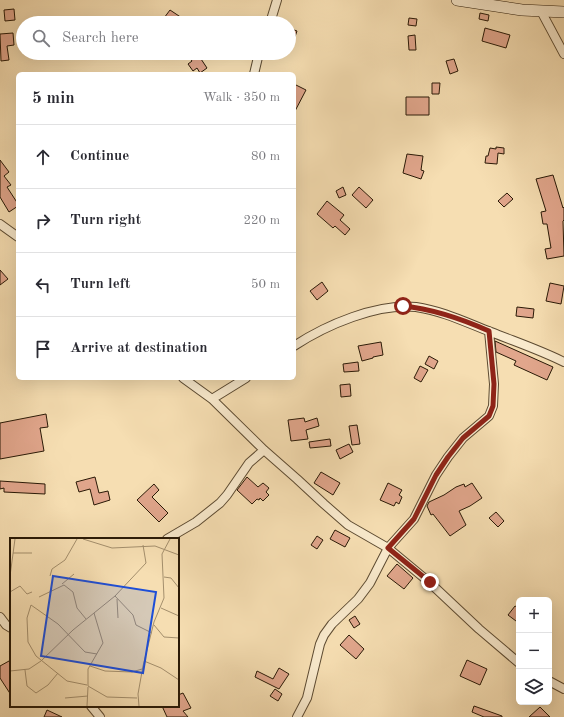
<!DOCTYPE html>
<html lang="en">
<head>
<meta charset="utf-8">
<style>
  :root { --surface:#fff; --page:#f7f7f7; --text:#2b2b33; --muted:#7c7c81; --line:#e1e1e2 }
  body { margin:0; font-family:"Old Standard TT",serif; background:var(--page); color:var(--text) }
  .controls { position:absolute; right:12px; bottom:12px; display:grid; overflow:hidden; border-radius:6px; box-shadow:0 4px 16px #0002 }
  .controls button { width:36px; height:36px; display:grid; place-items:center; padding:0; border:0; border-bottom:1px solid var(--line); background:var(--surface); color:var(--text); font:20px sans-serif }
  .stop { position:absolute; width:12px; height:12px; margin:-9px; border:3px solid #8f2418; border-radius:50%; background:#fff }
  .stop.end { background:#8f2418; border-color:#fff; box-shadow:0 1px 4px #0008 }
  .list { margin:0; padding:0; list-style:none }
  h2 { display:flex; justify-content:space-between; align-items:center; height:52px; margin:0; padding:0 16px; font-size:17px }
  h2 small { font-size:13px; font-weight:400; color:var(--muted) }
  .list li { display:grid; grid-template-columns:26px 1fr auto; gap:12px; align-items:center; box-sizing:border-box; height:64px; padding:0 16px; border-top:1px solid var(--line) }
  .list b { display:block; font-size:15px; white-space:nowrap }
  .list em { font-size:13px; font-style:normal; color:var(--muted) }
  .icon { flex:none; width:22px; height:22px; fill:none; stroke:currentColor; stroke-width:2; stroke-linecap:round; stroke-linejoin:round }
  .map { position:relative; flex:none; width:564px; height:717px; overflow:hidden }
  .search { position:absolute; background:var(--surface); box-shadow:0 4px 16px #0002; left:16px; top:16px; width:280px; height:44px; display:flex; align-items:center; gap:10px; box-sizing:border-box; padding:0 14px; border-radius:22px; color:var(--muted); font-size:15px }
  .panel { position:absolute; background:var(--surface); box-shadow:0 4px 16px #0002; left:16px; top:72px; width:280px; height:308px; border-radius:6px }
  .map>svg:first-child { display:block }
</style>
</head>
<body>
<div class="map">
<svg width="564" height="717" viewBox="0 0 564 717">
  <rect width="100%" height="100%" fill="#f6deb2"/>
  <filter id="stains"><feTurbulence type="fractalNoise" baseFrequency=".005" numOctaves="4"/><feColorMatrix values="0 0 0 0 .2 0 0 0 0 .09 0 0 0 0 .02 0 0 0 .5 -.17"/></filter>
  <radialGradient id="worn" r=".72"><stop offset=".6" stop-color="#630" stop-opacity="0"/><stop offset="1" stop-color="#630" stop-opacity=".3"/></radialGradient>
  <path fill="#e1a68c" stroke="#291906" d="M14,9L15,20L5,21L4,10Z
    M170,10L182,18L178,23H172L164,18Z
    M480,13L489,15L488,21L479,19Z
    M409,18L417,19L416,26L408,25Z
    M289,28L297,31L290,51H289Z
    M485,28L510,35L506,48L482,41Z
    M13,33L14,45L7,46L9,60L1,61L0,34Z
    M415,35L416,50H409L408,36Z
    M195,53H197L207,68L200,73L197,68L193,71L188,64L192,61L189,57Z
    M454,59L458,71L450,74L446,61Z
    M432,83H440L439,94H432Z
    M294,84L306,90L294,113Z
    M406,97H429V115H406Z
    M496,147L504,148V154L498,153L497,164L485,163L486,156H488L490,148L496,149Z
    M407,154L423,156L421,170L424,171L421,179L403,173Z
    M0,160L9,172L4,176L11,185L7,187L18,204V206L9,212L0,197Z
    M553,175L563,208L564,207V220L563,221L564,256L547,259L545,249L551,248L547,224H543L541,212L546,211L536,179Z
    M343,187L346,195L339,198L336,191Z
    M359,187L373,200L366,208L352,195Z
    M507,193L513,199L504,207L498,201Z
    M327,201L344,215L340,220L350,229L345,235L335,226L333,228L317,214Z
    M0,270L8,279L0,285Z
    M322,282L328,291L317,300L310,291Z
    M550,283L564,286L561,304L546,301Z
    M517,307L534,309L533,318L516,316Z
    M495,341L553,367L547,380L514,365L516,361L496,352Z
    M381,342L383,355L373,357V358L362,361L358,346Z
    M429,356L438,361L434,369L425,364Z
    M358,362L359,371L344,372L343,364Z
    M420,366L428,370L421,382L414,378Z
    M350,384L351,396L341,397L340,385Z
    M46,414L48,427L40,428L44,451L0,459V423Z
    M304,418L305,422L317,418L319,426L306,430L308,439L291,441L288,420Z
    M357,425L360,444L352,445L349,426Z
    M330,439L331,446L310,448L309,442Z
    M349,444L353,452L340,459L336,450Z
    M321,472L340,483L333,495L314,483Z
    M95,477L99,493L108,491L110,500L94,505L90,489L79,492L76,482Z
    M247,477L258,487L263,483L269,488L266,492L269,495L263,501L260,498L259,500L257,499L252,504L237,490Z
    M0,481L45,484V494L4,492V488L0,489Z
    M388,483L402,490L399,495L402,497L399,504L396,502L394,506L380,500Z
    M472,483L482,498L470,506L459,511L466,525L450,536L433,514L431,515L427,506L429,502L444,495L456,487L464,484L465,487Z
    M154,484L159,490L152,497L168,513L159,522L137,500Z
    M496,512L504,521L498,527L489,518Z
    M335,530L350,538L345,547L330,539Z
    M317,536L323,540L317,549L311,545Z
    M397,564L413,578L404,589L387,576Z
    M515,606L519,608V618L516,621L508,615Z
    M355,616L360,624L354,628L349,620Z
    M349,635L364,649L356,659L340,645Z
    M467,660L487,669L480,685L460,676Z
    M9,661L11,664V695L0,678V666Z
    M279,668L289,674L279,689L255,677L257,671L273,679Z
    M275,689L282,694L278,701L270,696Z
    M183,693L191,708L183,711L188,717H167L162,706H178V695Z
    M474,706L502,716V717H484L472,712Z
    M540,707L550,717H529Z
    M47,710L62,717H44Z"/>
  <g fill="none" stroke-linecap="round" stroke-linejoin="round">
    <g stroke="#5c4a31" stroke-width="10">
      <path id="minor" d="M541,11L564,54
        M270,23L277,0
        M254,74L259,53
        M0,224L18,237
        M294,346C326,325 377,303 416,307C443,311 467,323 491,332C516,342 540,350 564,362
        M183,378L212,399L264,450L297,479L324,504L348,525L388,548L429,582L479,629L519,663
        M212,399L246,378
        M167,539L196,522L220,503L227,495L249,463L264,450
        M0,617L6,625L11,628
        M549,681L564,689
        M91,706L100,717
        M297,717L307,698L320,644L324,635L332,624L358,599L370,583L388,548L414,519L436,475L448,457L463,438L489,416L493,406L494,384L489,331"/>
    </g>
    <g stroke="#291906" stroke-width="12">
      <path id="secondary" d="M457,0L522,10L564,12"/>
    </g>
    <use href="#minor" stroke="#f9eacd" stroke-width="8"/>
    <use href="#secondary" stroke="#f9eacd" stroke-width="11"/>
  </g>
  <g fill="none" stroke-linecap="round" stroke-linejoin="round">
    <path stroke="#8f2418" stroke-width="5" d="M403,306C433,309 462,319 489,331L494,384L493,406L489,416L463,438L448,457L436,475L414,519L388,548L430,582"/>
  </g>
  <g transform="translate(10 538)">
    <rect width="169" height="169" fill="#f6deb2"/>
    <path fill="none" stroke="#a48f6d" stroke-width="1" d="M73,1L102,10L145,8L169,17M3,15H22M0,38L5,1M40,38L42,31L55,22L67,1M154,39L161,40L169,50M52,46L64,36M0,54L10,48L17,56L22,54M105,58L123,77L126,87L142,95M29,59L54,47L63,54L67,70L76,81M107,61L108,80M151,70L169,78M84,75L93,105L78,131V148L97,159L127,160M144,87L154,99L169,100M134,123L151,130L169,142M80,128L95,133L122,134L132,131M15,132L17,148L26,155L38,147L48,135M0,133L19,131L31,123L63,92L105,58L136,25L133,7M77,147L57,143L26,118L18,104L17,80L21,67L48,86L75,114L87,116M55,160L78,158M77,168L78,149M129,168L128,156L133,128L144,84L154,60L152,16L160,1"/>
    <path fill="#1d4ed8" fill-opacity="0.15" stroke="#1d4ed8" stroke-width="2" d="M43,38L146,54L133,135L31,118Z"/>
    <rect width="169" height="169" fill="none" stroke="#291906" stroke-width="2"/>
  </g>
  <rect width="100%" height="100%" filter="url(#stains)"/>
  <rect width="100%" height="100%" fill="url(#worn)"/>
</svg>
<div class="controls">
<button>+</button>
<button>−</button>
<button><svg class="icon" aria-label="layers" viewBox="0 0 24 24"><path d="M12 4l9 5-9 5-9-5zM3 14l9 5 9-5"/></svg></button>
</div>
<div class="stop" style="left:403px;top:306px"></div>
<div class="stop end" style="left:430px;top:582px"></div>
<div class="search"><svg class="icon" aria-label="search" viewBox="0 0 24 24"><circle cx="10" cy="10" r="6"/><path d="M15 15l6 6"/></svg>Search here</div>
<section class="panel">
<h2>5 min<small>Walk · 350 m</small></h2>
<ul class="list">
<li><svg class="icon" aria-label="ahead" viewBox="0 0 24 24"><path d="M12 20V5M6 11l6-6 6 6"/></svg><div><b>Continue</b></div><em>80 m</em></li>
<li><svg class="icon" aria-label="right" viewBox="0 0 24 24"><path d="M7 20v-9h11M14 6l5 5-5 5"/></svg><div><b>Turn right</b></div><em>220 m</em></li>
<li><svg class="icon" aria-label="left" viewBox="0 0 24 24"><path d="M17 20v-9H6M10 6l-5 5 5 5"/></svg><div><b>Turn left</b></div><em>50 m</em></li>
<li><svg class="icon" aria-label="arrive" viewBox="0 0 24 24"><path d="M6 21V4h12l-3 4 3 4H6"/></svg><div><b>Arrive at destination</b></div></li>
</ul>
</section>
</div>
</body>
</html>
